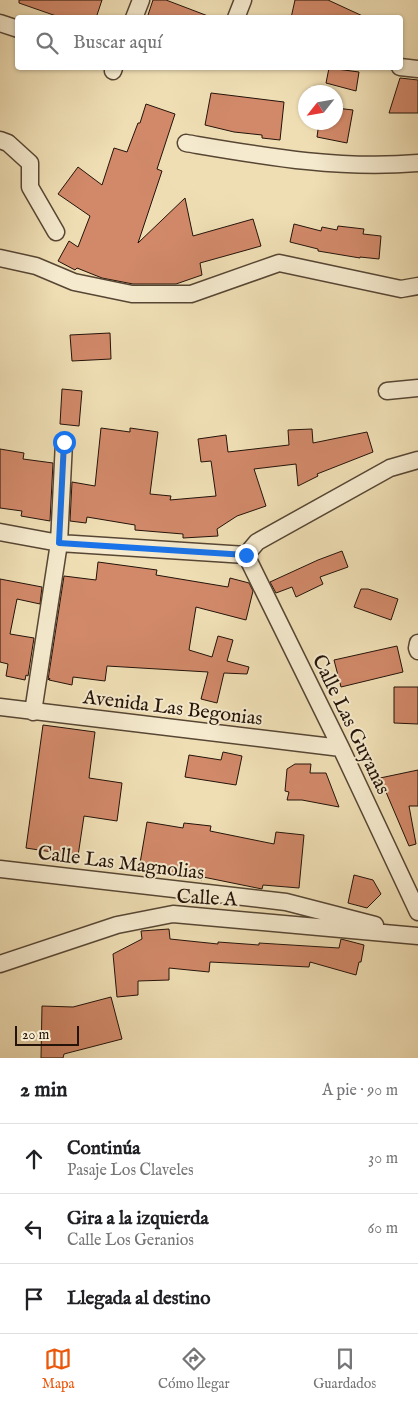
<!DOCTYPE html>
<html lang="es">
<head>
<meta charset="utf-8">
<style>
  :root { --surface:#fff; --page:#f2f2f2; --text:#202124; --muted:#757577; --line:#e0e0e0; --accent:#ea580c }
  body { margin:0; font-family:"IM FELL English",serif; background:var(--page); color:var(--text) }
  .compass { position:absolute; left:298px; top:85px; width:45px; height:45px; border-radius:50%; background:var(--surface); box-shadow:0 1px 4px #0004; rotate:239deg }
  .scale { position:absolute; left:15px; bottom:12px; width:64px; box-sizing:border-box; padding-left:5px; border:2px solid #241309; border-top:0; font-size:14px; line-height:18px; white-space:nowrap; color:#241309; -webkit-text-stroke:4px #f5eace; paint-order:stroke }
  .stop { position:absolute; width:15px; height:15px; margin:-11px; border:4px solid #1a73e8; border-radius:50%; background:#fff }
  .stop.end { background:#1a73e8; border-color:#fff; box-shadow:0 1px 5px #0008 }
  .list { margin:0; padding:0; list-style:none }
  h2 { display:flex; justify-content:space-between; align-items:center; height:65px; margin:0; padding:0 20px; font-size:21px }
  h2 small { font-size:16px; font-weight:400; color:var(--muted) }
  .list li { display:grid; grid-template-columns:32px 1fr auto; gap:15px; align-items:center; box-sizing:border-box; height:70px; padding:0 20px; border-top:1px solid var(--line) }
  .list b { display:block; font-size:19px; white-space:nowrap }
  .list p { margin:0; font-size:16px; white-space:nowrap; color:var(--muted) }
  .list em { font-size:16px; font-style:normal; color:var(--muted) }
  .icon { flex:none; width:28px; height:28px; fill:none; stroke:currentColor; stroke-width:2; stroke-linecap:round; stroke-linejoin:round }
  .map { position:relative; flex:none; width:418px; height:1058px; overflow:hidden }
  .search { position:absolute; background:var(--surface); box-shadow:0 1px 4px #0004; left:15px; right:15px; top:15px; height:55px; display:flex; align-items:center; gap:12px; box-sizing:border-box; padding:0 18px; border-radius:5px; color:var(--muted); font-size:19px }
  .sheet { height:275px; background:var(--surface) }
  nav { display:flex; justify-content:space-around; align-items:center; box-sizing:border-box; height:70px; border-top:1px solid var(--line); background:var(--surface); font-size:14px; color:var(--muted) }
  nav a { display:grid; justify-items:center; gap:2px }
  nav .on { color:var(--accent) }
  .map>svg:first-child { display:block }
</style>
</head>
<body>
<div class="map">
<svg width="418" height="1058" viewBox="0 0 418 1058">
  <rect width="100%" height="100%" fill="#efdeb4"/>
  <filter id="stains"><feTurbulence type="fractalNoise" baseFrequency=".004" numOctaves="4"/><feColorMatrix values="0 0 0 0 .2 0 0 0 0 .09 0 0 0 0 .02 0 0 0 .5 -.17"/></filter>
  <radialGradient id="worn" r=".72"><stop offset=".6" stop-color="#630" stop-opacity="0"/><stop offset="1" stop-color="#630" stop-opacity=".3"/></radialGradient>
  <path fill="#d18969" stroke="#241309" d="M19,0H102L96,18H62L19,3Z
    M153,0H166L208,16V18H147Z
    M295,0H328L367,18H291Z
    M329,68L359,72L356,91L326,83Z
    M400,78L418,80V113H389Z
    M211,93L284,102L280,140L262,138V135L234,132L205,125Z
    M146,104L175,114L157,169L162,171L138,243L185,198L193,236L253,219L261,246L200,263L202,275L176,284H133L102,278L77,268L75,270L58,261L69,241L78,247L90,216L58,194L78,167L102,185L114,148L127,152L138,123H140Z
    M336,108L353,110L347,143L317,137L319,122H336Z
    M294,224L321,231L322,227L337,230L338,226L364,229L363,234L381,236L379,259L360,257V258L318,251V249L290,242Z
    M110,333L111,359L72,361L70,335Z
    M62,389L82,391L79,426L60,424Z
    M101,428L130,432V428L158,432L150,494L171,496L170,500L216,496L211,461L201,462L198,439L226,435L228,452L289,445L288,430L312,429L313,443L367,432L373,452L317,474L318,476L298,486L296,464L254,469L266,506L237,516L217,529L218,536L183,538V534L135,530V525L87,517L86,523L70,521L72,482L95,486Z
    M0,449L24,453L23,459L53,463L50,521L21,516L22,511L0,508Z
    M342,551L348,567L320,577L323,584L296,597L292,587L276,593L270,582L318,560Z
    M98,562L157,570L156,575L228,587L230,578L249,583L253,591L246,620L196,607L189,650L212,657L218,636L233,640L227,661L249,667L247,674L224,673L217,703L201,699L208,672L107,666L105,681L73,677L72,685L49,680L50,678L48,680L64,576L96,580Z
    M0,579L42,587L40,604L17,599L10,634L34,638L28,676L26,675L25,680L6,676L8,664L0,662Z
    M361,589H368L398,599L391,620L354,607Z
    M397,646L403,672L341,687L334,660Z
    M394,687H418V724L394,723Z
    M43,725L95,732L89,778L122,783L117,821L84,816L78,856L26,848Z
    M223,752L242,756L236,785L185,777L189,755L221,760Z
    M295,764H311L310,773H326L339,807L302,800H287L289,792L285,791L287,769Z
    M418,770V806H409L416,844L409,846L380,778Z
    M147,822L183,828L184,823L211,826L210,831L274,844L276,832L304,835L299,888L263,885L262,889L203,877L202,880L139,869Z
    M354,875L373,880L381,894L367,908L348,903Z
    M169,929L170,939L218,944V942L259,945V943L339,948L341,939L364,945L361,962H359L356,975L310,962L309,967L210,962L209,972L169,968V980L138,981V995L117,997L113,954L142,939L141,931Z
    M111,997L122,1039L64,1054L63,1058H41L42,1006L73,1007Z"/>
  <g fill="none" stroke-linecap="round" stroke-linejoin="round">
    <g stroke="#574634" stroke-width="19">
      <path id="minor" d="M134,18L141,0
        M236,18L243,0
        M0,23L18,29
        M400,67L418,69
        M113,71L114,68
        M0,140L8,143L30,163V187L56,232
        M186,143C263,156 339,170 418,163
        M0,258L36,266L74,282L132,294H191L279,263L401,289L418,286
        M387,391L418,388
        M0,532L59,543L246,555
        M246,555L341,748L418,912
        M246,555L257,542L390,468L418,460
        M418,643L417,648L418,651
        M0,707L341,748
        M33,712L59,543L64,442
        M0,869L286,902L375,925
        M0,964L117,925L173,914L418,936"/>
    </g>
    <use href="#minor" stroke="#f5eace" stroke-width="16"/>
  </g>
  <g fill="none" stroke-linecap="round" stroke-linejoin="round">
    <path stroke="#1a73e8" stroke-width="6" d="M64,442L59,543L246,555"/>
  </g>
  <g text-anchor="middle" stroke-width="4" stroke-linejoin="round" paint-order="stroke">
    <g font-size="20" fill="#241309" stroke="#f5eace">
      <text transform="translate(173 707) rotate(7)" y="7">Avenida Las Begonias</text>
      <text transform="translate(352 724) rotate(64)" y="7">Calle Las Guyanas</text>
      <text transform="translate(121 862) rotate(7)" y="7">Calle Las Magnolias</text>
      <text transform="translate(207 897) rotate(3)" y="7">Calle A</text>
    </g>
  </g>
  <rect width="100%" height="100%" filter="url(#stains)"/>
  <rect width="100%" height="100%" fill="url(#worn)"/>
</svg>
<svg class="compass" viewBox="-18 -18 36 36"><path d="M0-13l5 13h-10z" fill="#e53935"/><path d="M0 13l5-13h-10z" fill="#757577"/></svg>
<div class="scale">20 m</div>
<div class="stop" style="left:64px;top:442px"></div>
<div class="stop end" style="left:246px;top:555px"></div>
<div class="search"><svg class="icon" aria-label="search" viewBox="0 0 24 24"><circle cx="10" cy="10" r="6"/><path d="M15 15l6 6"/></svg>Buscar aquí</div>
</div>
<section class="sheet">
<h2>2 min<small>A pie · 90 m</small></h2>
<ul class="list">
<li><svg class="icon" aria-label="ahead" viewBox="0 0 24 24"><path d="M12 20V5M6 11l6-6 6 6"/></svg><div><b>Continúa</b><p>Pasaje Los Claveles</p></div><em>30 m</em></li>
<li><svg class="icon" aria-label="left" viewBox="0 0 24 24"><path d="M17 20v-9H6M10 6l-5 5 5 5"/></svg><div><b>Gira a la izquierda</b><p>Calle Los Geranios</p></div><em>60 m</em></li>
<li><svg class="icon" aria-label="arrive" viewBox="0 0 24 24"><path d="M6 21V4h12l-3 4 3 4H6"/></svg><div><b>Llegada al destino</b></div></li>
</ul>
</section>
<nav>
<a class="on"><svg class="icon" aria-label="map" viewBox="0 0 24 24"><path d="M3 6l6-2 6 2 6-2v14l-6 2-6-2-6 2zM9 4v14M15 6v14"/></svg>Mapa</a>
<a><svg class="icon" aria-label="directions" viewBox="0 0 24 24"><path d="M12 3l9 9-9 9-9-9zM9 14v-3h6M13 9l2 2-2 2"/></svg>Cómo llegar</a>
<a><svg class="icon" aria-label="saved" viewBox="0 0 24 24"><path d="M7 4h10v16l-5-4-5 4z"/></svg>Guardados</a>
</nav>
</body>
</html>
